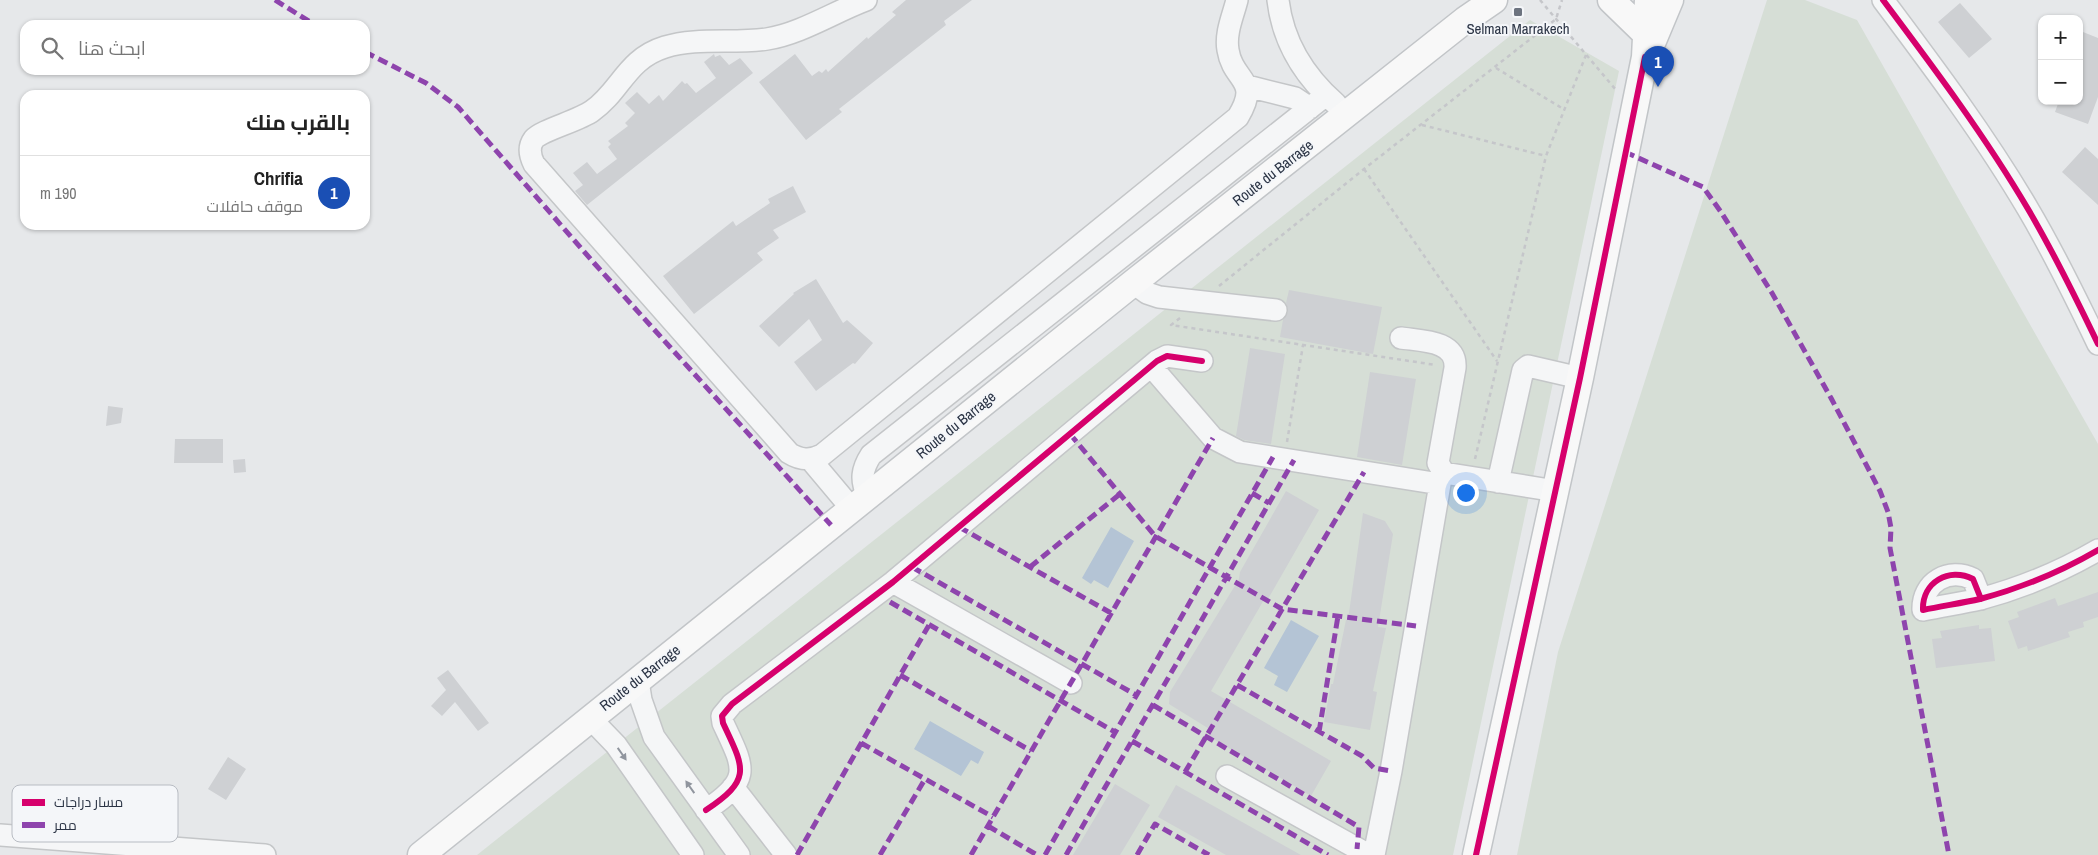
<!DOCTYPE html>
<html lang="ar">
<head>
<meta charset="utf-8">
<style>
  :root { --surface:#fff; --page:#f6f6f6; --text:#222; --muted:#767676; --line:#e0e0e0; --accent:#6c737f }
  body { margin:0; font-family:"Archivo Narrow",Cairo,sans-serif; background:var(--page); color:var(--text); direction:rtl }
  .controls { position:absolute; right:15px; top:15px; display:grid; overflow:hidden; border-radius:10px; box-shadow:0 1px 4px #0004 }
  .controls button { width:45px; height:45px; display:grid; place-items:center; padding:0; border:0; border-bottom:1px solid var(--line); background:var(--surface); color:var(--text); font:25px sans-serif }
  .you { position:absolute; left:1465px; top:492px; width:18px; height:18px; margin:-12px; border:4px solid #fff; border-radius:50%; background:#1a73e8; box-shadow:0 0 0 8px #1a73e833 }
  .badge { display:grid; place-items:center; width:32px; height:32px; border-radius:50%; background:var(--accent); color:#fff; font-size:16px; font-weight:700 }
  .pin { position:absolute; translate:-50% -41px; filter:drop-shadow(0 1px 2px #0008) }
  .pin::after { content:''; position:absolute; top:26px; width:18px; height:15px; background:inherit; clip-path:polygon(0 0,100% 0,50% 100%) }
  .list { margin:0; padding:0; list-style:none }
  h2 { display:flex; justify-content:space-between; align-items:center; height:65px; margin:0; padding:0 20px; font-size:21px }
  h2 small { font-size:16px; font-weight:400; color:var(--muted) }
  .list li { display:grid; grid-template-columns:32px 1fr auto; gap:15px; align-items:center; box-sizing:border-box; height:75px; padding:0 20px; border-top:1px solid var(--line) }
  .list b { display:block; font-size:19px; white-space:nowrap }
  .list p { margin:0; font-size:16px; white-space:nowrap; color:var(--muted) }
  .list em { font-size:16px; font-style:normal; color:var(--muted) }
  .icon { flex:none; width:28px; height:28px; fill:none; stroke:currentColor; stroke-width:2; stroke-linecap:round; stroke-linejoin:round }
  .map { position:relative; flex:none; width:2098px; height:855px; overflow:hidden; direction:ltr }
  .search { position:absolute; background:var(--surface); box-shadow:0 1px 4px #0004; left:20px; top:20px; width:350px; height:55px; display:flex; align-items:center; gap:12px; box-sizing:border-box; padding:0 18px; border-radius:15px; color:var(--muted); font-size:19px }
  .panel { position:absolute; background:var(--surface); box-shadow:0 1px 4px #0004; left:20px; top:90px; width:350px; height:140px; border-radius:15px; direction:rtl }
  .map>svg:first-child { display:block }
</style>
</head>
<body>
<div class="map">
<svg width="2098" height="855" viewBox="0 0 2098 855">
  <rect width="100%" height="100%" fill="#e6e8ea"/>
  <path fill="#d6ded6" d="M1767,0H1805L1857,20L2098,444V855H1517L1558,652Z
    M1530,20L1619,71L1453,855H477Z"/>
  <path fill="#b4c4d5" d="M1111,527L1134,541L1108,588L1094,580L1091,584L1082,578Z
    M1291,620L1319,636L1287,692L1274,685L1278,676L1264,668Z
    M930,721L984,752L978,764L971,760L961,776L914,749Z"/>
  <path fill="#ced0d3" d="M906,0H972L944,21L946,25L839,109L842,112L806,140L759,82L795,54L812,76L819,71L822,73L826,69L828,72L867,37L868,39L896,15L892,12Z
    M1960,3L1992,39L1969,58L1938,22Z
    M2083,32L2098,38V97L2088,124L2055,112L2059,101H2079V44Z
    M714,54L715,57L720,55L729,65L740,58L753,73L587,205L575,191L583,185L573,173L587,162L597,174L617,159L608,147L611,144L608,141L628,126L625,123L635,113L625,103L637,92L649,104L659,95L663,101L682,81L685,84L687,83L696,93L716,78L704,62Z
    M2085,147L2098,159V205L2062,172Z
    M793,186L806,212L773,230L779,238L757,253L763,260L694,314L663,276L733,221L736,226L770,203L768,199Z
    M816,279L843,323L847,320L873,343L855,364L853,363L816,391L794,362L822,340L809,319L779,347L759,326L794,294L793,293Z
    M1289,290L1382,307L1373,354L1280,337L1283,320L1288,312L1286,303Z
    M1250,348L1285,354L1271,444L1244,440L1236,436Z
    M1370,372L1416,379L1402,465L1357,457Z
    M108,406L123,408L121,423L106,426Z
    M175,439H223V463H174Z
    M245,459L246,472L234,473L233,460Z
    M1286,491L1319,510L1268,599L1265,598L1211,691L1331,761L1311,796L1208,736L1211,730L1169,704L1170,692L1239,579L1240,572Z
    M1363,513L1385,521L1393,534L1378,627L1386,628L1373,691L1377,692L1370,730L1324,722L1331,684H1333L1346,620H1348Z
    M2098,592V617L2083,622L2084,627L2068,632L2070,637L2028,651L2027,646L2018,649L2008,621L2019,617L2017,612L2055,598L2058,606Z
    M1979,625V629L1991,628L1995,661L1936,668L1932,639L1942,638L1940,631Z
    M448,670L489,723L478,731L455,702L442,716L431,706L446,690L437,678Z
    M228,757L246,769L226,800L208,789Z
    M1115,784L1150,805L1120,855H1073Z
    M1176,785L1301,855H1226L1158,817Z"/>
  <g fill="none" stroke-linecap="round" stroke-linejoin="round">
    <g stroke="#c4c6c8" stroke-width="24">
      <path id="minor" d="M866,0C834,12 800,34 767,39C734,44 697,37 665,47C626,59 621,91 592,111C578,121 542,130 534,139C528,147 530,156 534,164L789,453C800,460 810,461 822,455L1238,117C1261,79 1233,82 1228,50C1225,33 1233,16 1237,0
        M1278,0C1283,43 1304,76 1336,104
        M1883,0C1934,68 1985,136 2028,209C2054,253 2076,298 2098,344
        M1247,86L1295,98L1310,108
        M1133,283L1147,293L1159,297L1276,310
        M1401,338C1421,341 1457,340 1455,368L1438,463L1444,473L1556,491
        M1151,366L1213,438L1240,452L1440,484L1391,771L1374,855
        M810,459L852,509
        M1498,482L1523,370L1528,366L1580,378
        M868,496C860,480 862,469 871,455L1326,95
        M893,582L1071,683
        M1981,599L1973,579C1949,567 1922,582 1923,610C1942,606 1962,603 1980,599C2021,588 2062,571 2098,550
        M638,681L641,700L654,737L739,855
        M590,718L616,745L693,855
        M1227,776L1369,855
        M733,787L786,855
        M706,810C753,779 744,768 723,723L722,716L732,704L893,582L1157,361L1167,356L1202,361
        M0,835L265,855"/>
    </g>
    <g stroke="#c2c5c8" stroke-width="29">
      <path id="major" d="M1611,0L1646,34
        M1652,43L1670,0
        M421,855L1133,283L1465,20L1494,0
        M1476,855L1580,378L1645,57L1648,0"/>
    </g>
    <path stroke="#c5c6ca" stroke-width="2.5" stroke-dasharray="4 4" stroke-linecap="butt" d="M1540,0L1616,90
      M1496,68L1565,110
      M1422,125L1546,156
      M1364,169L1497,361
      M1219,286L1364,169L1556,19L1562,0
      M1180,318L1171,325L1436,365
      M1287,442L1303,345
      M1475,459L1546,156L1586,55"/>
    <use href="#minor" stroke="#f5f6f7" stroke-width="21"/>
    <use href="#major" stroke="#f8f8f8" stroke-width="26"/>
    <path stroke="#8e44ad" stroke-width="5" stroke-dasharray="10 5" stroke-linecap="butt" d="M275,0L315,25
      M365,52L426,83L458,107L594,263L831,525
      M1625,152L1703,187L1721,212L1772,293L1831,398L1880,491L1888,512L1891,528L1890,548L1949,855
      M1070,434L1155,536L1282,609L1416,626
      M1252,493L1269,503
      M959,527L1111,613
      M912,567L1136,695
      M1030,567L1120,494
      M890,602L1115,732
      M900,675L1031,751
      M1237,685L1362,756L1374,768L1391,771
      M1153,705L1359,827L1357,849
      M1319,732L1338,616
      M1132,741L1328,855
      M861,743L993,817
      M1185,772L1364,472
      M988,826L1037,855
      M797,855L929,625
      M880,855L925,779
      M971,855L1213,438
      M1045,855L1273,457
      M1066,855L1294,460
      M1137,855L1155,824L1209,855"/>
    <g stroke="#f4f6f9" stroke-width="9">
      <path id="cycleway" d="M1883,0C1934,68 1985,136 2028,209C2054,253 2076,298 2098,344
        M1981,599L1973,579C1949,567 1922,582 1923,610C1942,606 1962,603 1980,599C2021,588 2062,571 2098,550
        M706,810C753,779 744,768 723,723L722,716L732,704L893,582L1157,361L1167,356L1202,361
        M1476,855L1580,378L1645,57"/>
    </g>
    <use href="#cycleway" stroke="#d6006c" stroke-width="6"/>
  </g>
  <defs><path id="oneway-solid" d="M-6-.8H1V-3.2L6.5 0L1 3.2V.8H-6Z" transform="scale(1.25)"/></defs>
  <g fill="#90959e">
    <use href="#oneway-solid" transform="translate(622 754) rotate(55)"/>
    <use href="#oneway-solid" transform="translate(690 787) rotate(-125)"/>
  </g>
  <rect fill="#6c737f" stroke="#f4f6f9" stroke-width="2" x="1513" y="7" width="10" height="10" rx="2.5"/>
  <g text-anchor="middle" stroke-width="4" stroke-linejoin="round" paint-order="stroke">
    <g font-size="15" fill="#2b3445" stroke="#f4f6f9">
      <text x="1518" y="34">Selman Marrakech</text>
    </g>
    <g font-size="15" fill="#2b3445" stroke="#f4f6f9">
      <text transform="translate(1273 173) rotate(-38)" y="5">Route du Barrage</text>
      <text transform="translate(956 425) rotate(-39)" y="5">Route du Barrage</text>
      <text transform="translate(640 678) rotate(-38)" y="5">Route du Barrage</text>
    </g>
  </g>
  <rect x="12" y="785" width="166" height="57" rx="8" fill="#f4f6f9" stroke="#b8bcc3" stroke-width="1"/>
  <rect x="22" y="799" width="23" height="7" fill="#d6006c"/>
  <rect x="22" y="822" width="23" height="6" fill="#8e44ad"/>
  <g font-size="14" fill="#2b3445">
    <text x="54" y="807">مسار دراجات</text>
    <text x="54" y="830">ممر</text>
  </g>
</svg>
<div class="controls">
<button>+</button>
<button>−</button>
</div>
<div class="you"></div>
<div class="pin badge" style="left:1658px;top:87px;background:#1a4fb4">1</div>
<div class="search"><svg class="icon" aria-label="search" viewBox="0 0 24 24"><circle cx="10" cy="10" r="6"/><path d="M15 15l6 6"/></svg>ابحث هنا</div>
<section class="panel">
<h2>بالقرب منك<small></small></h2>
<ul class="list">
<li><span class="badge" style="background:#1a4fb4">1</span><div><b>Chrifia</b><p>موقف حافلات</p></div><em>190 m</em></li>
</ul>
</section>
</div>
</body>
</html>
